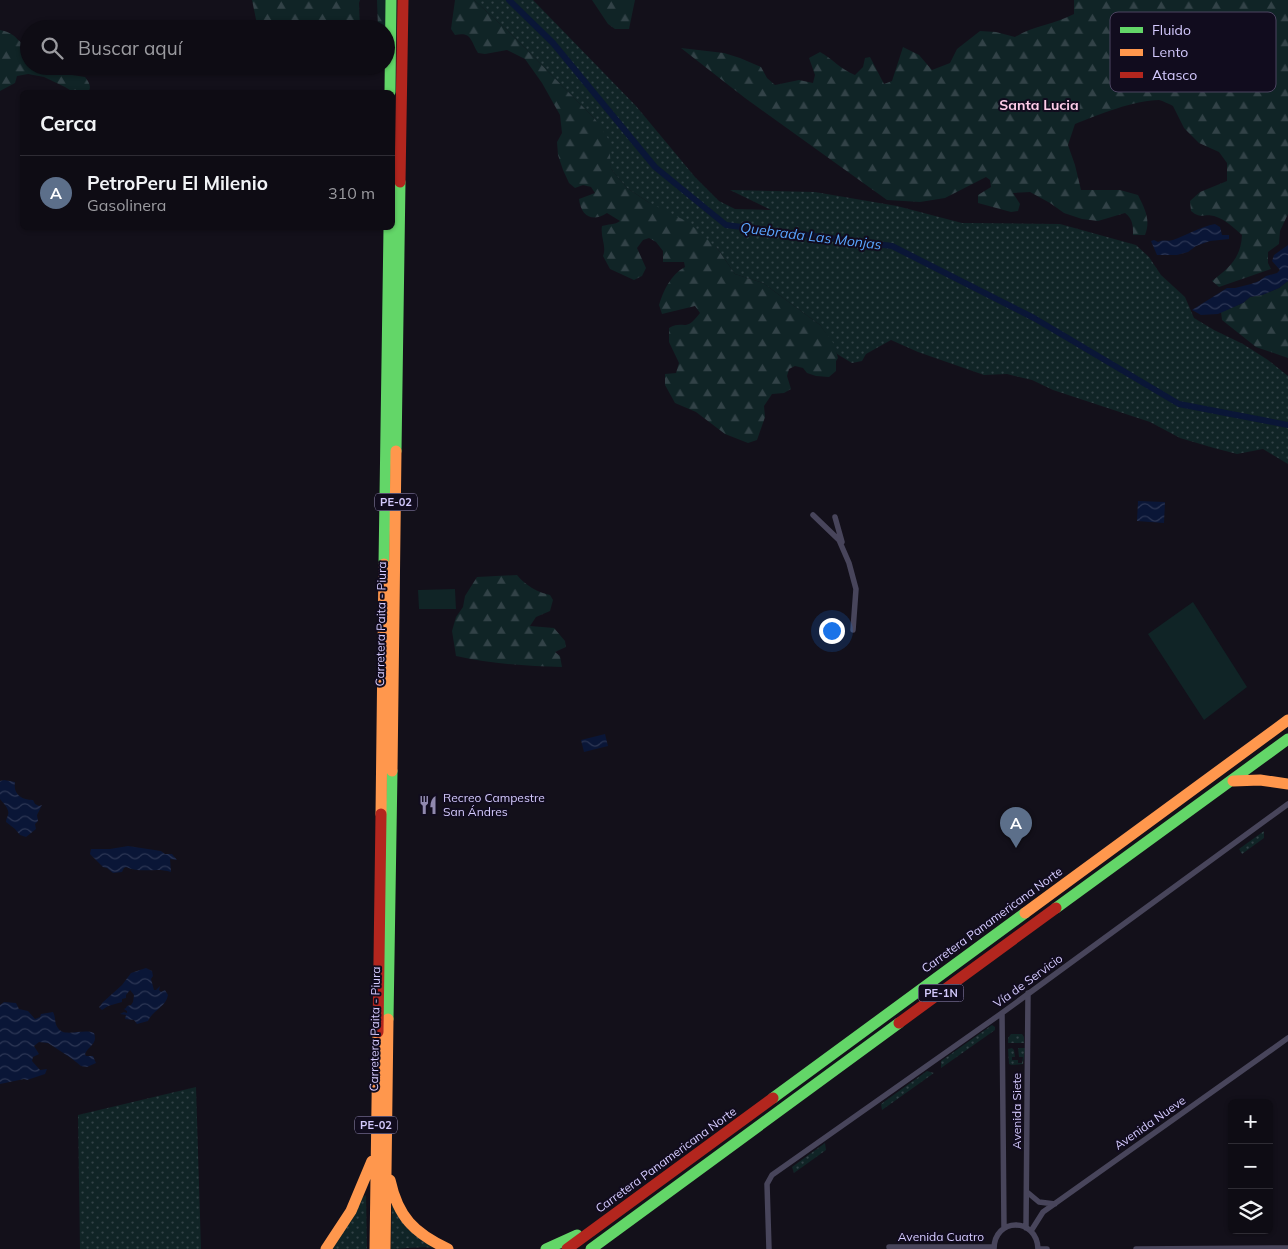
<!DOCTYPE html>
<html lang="es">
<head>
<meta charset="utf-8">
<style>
  :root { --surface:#0e0c14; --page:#1c1a22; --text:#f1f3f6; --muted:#9b9ba0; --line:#2e2c34; --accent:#0b8043 }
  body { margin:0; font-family:Mulish,sans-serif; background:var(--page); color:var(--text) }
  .controls { position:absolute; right:15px; bottom:15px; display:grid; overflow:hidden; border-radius:8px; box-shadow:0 1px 4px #0004 }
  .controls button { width:45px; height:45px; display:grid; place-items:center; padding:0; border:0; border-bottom:1px solid var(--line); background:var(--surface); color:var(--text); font:25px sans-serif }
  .you { position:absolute; left:831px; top:630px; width:18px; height:18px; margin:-12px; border:4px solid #fff; border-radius:50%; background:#1a73e8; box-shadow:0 0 0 8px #1a73e833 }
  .badge { display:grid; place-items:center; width:32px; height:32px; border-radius:50%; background:var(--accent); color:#fff; font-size:16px; font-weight:700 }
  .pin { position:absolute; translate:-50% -41px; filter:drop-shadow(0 1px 2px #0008) }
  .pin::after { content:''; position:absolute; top:26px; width:18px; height:15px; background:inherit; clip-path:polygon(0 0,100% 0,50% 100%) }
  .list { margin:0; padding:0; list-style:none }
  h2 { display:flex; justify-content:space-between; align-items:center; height:65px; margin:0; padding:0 20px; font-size:21px }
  h2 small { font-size:16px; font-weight:400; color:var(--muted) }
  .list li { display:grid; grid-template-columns:32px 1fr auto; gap:15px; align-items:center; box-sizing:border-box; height:75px; padding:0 20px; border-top:1px solid var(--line) }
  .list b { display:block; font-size:19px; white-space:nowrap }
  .list p { margin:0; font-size:16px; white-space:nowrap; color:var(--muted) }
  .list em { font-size:16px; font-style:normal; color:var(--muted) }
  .icon { flex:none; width:28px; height:28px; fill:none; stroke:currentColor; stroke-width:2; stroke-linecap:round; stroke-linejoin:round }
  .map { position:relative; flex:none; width:1288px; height:1249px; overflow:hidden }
  .search { position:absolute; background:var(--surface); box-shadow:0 1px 4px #0004; left:20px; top:20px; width:375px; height:55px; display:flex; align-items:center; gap:12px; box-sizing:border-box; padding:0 18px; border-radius:28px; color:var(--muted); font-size:19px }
  .panel { position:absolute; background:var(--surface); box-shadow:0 1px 4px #0004; left:20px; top:90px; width:375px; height:140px; border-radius:8px }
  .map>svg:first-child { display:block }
</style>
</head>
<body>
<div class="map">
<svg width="1288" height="1249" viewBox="0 0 1288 1249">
  <defs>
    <pattern id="grass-dots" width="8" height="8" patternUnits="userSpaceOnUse" patternTransform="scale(1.25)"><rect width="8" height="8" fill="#102426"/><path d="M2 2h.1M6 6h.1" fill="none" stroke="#324247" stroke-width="1.8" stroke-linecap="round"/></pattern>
    <pattern id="forest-firs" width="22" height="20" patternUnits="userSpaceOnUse" patternTransform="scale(1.25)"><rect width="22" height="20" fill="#102426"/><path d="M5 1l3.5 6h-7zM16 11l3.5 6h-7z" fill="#324247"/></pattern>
    <pattern id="water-waves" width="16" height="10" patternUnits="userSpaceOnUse" patternTransform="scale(1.25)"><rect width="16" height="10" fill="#0a1637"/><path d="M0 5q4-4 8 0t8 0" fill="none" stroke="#2d3755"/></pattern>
  </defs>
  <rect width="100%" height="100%" fill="#13101a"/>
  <path fill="url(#grass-dots)" d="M474,0H533L636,106L695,177L719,201L735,209L771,210L730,190L815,192L897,206L962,223L1060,224L1136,245L1149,257L1161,275L1185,297L1194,318L1214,330L1243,344L1268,360L1288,376V464L1263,449L1237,454L1214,448L1180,438L1150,422L1053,390L1032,380L1007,374L984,375L918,352L891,340L866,354L862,361L852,363L837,354L831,341L820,325L763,283L735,274L717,248L627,188L611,169L609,156L595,119L509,32Z
    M1264,831V838L1242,854L1239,849Z
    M992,1025L995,1027V1030L941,1068V1061Z
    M1011,1034H1022L1024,1037V1043H1008V1038Z
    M1012,1048L1014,1050L1015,1057H1012V1060H1018V1063H1022L1023,1057H1019L1018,1048H1025L1023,1064L1012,1065L1009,1064L1008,1049Z
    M927,1071L934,1073L882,1110L881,1104Z
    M196,1087L201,1249H80L78,1115Z
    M825,1143L826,1150L794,1173L792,1167Z
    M366,1195L367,1249H330L363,1197Z
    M392,1201L436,1248C421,1246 406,1249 391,1249Z"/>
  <path fill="url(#forest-firs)" d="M252,0H360L359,3L360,29H258Z
    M377,0H387L386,29H378Z
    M455,0H474L509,32L595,119L609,140L611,169L627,188L648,202L688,222L717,248L735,274L763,283L820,325L834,344L838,358L836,361V371L829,377L816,376L807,373L803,368L795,366L789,369L787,376L791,389L784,393L772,394L764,406L765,417L757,440L748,443L725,434L696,412L675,403L665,385V374L676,373L679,363L669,342V328C685,319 684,334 700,313L695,306L662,314L659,305C663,291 671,274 685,267L684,262H663V251L656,242L649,238L643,240L637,248L646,268L642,276L634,280L610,269L603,256C607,246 600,237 602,226C608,224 615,225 620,221L607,213C592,223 581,216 579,199L595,193L591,187L583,185L575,188L569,183L563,170L558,155L557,142L562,133L560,115L542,83L525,59L507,50L485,54L478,53C470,40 472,32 455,35L451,29Z
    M592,0H635L629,29H615L608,24Z
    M1074,0H1288V214L1280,231L1279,244L1268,252V263L1271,269L1219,287L1212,281C1229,268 1241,258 1242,235C1234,228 1225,219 1214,216C1203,213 1202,220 1191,211L1190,201L1200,192L1227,181V163L1219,152L1199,143L1184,128L1173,106C1169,104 1163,101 1159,100C1135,100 1097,115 1075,124L1068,145L1075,165L1081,190H1120L1138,195C1145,209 1151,220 1145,235H1133C1133,226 1133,219 1125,213L1098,221L1082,219L1064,213L1050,203L1030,192L1013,193L1020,204L1018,211L1011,212L978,203V195L991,187L990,180L986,177L945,198L920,202L887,200L745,98L681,48L724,53L740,58L761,67L767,78L775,85L799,80L813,83L815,75L809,58L820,52C833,59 840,69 855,75L863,67L865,58L870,57L884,84L892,81L903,47L919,55L932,70L950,63L957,49L980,31L996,32L1015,37C1033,26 1055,24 1074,14Z
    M0,30C18,33 17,44 29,46V66H64L72,75L85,77C89,82 92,87 88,92H73L65,87L44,77L28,74L17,76L15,83L0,91Z
    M1288,281V358L1256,347L1222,320L1221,312L1224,311L1243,303L1250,297L1262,295L1279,288Z
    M517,575C526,586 537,592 550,595L553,600L550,611L536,617L530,626L554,628L565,641L566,647L555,652L560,656L562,667C526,666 491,664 456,656L452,631L456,617L463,607L465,596L477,577Z"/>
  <path fill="#102426" d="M455,589L456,609H419L418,590Z
    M1193,602L1247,687L1204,720L1148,634Z"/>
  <path fill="url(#water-waves)" d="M1215,224L1220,227L1222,235H1229V239L1210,241L1196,246L1188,252L1177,255H1157L1151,241L1154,240L1158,242C1164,239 1168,242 1173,240C1187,235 1200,227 1215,224Z
    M1288,245V281L1279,288L1262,295L1250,297L1243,303L1218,314L1201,315L1192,310L1227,288H1235L1251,284L1259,281L1266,276L1277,273L1280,270L1272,261L1274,255Z
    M1138,501L1165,502L1164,523L1137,521Z
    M605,734L608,746L584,752L581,740Z
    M4,780L15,782C13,794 21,800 33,800L35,804L39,806L42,805L37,815L38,821L35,824L36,829L26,837L20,835L15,829L6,822C6,819 7,818 8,815C10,809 3,803 0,799V781Z
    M128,846L161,851L165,854H172L177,860L170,859L171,872C156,867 142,874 126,867L124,868L122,872L113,873L107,868L103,867L90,854L91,849H110Z
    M146,968L152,971L153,976L151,979L154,990H156L160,986L159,990L161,992L165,990L168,995C166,1007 153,1010 148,1021L137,1024L134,1020L125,1019L126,1015L120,1014L124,1012L127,1013V1011L124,1009L126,1008L127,1006L131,1005L133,1002L134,995L130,990L126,995V998L122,999V1002L108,1006L102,1010L99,1007L101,1005L102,1003L122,985L131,973Z
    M4,1002L16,1003L19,1009L28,1011L35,1019L40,1017L41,1014L53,1012C56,1017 54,1023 58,1028C64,1038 83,1028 94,1033C98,1044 89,1045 85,1054L86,1056H93L96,1063L87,1067L81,1066L71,1058L48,1043L39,1042L34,1046L39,1054L33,1057L32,1061L40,1070L47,1069L45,1074L27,1080L24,1079L0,1084V1005Z"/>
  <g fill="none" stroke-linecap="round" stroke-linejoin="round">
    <path stroke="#0a1637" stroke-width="6" d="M509,0L553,43L655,167L726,225L892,246L1034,318L1179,404L1288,425"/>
    <path stroke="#48455b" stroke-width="5.5" d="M813,515L839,540L849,563L856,589L853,630
      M835,517L842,542
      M1002,1013L1004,1228
      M1027,1192L1039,1202L1055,1204
      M1026,1228L1028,993
      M1031,1231L1043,1212L1288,1038
      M889,1247H994
      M769,1249L767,1184L772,1175L1002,1013L1288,804
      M994,1249C994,1217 1037,1217 1038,1249
      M1038,1249H1047
      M1136,1249L1288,1248"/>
    <path stroke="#63d668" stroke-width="11" d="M390,92L391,0
      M396,451L400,182
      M384,564L389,228
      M1056,908L1288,739
      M388,1019L392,771
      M773,1098L1025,913
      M546,1249L577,1235
      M591,1249L899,1023"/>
    <path stroke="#ff974d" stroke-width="11" d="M392,771L396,451
      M1233,781L1260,780L1288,784
      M381,814L384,564
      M1025,913L1288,720
      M390,1180C398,1217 414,1233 448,1249
      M326,1249L351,1211L372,1161
      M375,1249L378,1032
      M385,1249L388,1019"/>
    <path stroke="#b3261e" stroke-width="11" d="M400,182L403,0
      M899,1023L1056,908
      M378,1032L381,814
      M567,1249L773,1098"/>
  </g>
  <defs>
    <g id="restaurant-bare" transform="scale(1.5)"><path d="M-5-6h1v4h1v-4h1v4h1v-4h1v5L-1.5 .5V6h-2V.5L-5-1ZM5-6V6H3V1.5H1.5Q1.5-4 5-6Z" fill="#9089ae" stroke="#110c1e" stroke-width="2.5" paint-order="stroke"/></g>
  </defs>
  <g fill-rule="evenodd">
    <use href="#restaurant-bare" x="428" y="805"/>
  </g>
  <g text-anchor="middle" stroke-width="4" stroke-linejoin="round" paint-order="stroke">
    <g fill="#110c1e" stroke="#9a91bb" stroke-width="1">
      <rect x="375" y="493.5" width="42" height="17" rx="4"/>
      <rect x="918.5" y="984.5" width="45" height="17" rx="4"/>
      <rect x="355" y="1116.5" width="42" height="17" rx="4"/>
    </g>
    <g font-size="11" font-weight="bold" fill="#d4cafe">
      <text x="396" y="506">PE-02</text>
      <text x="941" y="997">PE-1N</text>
      <text x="376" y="1129">PE-02</text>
    </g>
    <g font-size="12" fill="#d4cafe" stroke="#110c1e">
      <text transform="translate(381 624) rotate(-89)" y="4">Carretera Paita - Piura</text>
      <text transform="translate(992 920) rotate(-36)" y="4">Carretera Panamericana Norte</text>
      <text transform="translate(1028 981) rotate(-36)" y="4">Vía de Servicio</text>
      <text transform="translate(375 1029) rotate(-89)" y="4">Carretera Paita - Piura</text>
      <text transform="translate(1017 1111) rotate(-90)" y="4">Avenida Siete</text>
      <text transform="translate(1150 1123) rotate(-35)" y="4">Avenida Nueve</text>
      <text transform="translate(666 1160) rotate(-36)" y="4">Carretera Panamericana Norte</text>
      <text x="941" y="1241">Avenida Cuatro</text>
    </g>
    <g font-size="12" fill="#d4cafe" stroke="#110c1e" text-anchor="start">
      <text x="443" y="802">Recreo Campestre<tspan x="443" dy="14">San Ándres</tspan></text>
    </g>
    <g font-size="14" font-weight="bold" fill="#fecce8" stroke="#110c1e">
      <text x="1039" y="110">Santa Lucia</text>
    </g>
    <g font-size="14" font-style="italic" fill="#59a4fd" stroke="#110c1e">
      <text transform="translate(811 236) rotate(7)" y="5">Quebrada Las Monjas</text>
    </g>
  </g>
  <rect x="1110" y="12" width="166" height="80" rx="8" fill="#110c1e" stroke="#4c4561" stroke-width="1"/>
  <rect x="1120" y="27" width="23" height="6" fill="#63d668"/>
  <rect x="1120" y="49" width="23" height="7" fill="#ff974d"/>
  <rect x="1120" y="72" width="23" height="6" fill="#b3261e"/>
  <g font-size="14" fill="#d4cafe">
    <text x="1152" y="35">Fluido</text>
    <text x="1152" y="57">Lento</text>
    <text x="1152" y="80">Atasco</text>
  </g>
</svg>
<div class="controls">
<button>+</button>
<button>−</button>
<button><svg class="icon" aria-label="layers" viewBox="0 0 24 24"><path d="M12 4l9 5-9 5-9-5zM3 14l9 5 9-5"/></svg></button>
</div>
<div class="you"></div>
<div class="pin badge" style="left:1016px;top:848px;background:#5c6f8a">A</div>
<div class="search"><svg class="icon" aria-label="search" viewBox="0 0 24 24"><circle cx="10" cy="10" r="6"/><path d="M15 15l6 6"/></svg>Buscar aquí</div>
<section class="panel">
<h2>Cerca<small></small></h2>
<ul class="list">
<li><span class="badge" style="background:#5c6f8a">A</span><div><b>PetroPeru El Milenio</b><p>Gasolinera</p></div><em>310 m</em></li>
</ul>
</section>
</div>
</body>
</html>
